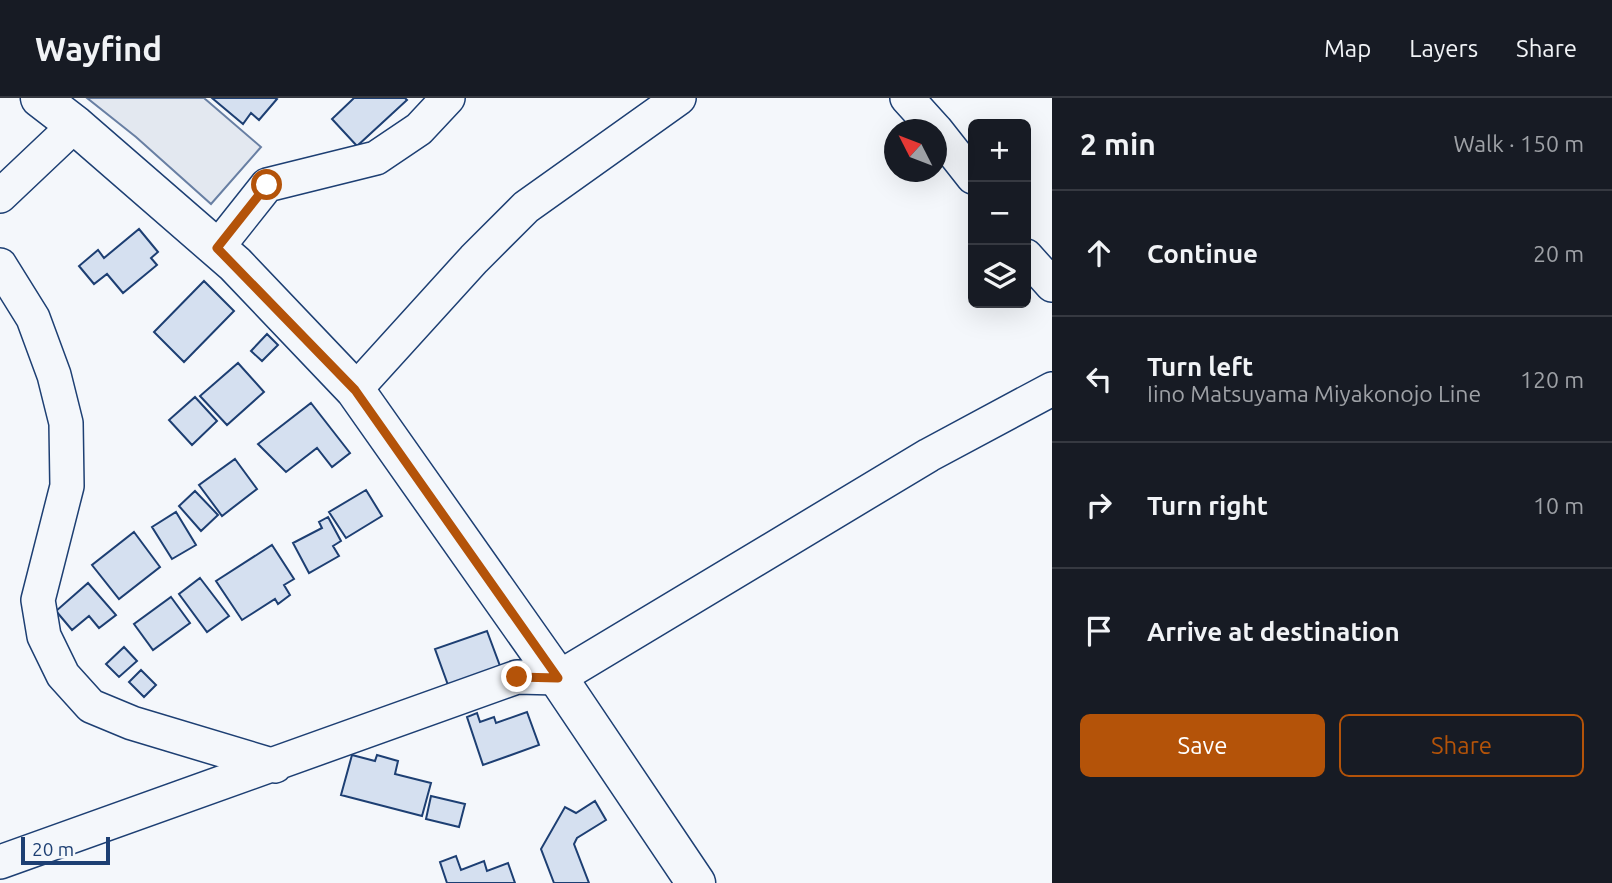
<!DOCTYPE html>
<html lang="en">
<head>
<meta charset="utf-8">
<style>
  :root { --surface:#171b24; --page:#242831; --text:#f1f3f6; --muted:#9ea1a6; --line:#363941; --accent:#b45309 }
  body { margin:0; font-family:Ubuntu,sans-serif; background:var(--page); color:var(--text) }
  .controls { position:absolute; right:21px; top:21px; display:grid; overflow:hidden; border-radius:10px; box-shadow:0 7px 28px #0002 }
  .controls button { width:63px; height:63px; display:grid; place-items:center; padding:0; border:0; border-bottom:2px solid var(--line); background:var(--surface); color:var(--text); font:35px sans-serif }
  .compass { position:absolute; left:884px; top:21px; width:63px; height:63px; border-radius:50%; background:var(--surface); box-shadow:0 7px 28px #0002; rotate:312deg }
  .scale { position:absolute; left:21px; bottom:18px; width:89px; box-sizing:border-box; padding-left:7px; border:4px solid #1d3f73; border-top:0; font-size:19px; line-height:24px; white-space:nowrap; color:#1d3f73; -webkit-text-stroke:5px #f4f7fb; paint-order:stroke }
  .stop { position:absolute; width:21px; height:21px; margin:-16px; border:5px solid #b45309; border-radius:50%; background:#fff }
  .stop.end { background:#b45309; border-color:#fff; box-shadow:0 2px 7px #0008 }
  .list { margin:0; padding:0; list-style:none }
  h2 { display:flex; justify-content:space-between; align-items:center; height:91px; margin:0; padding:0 28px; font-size:30px }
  h2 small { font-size:23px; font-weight:400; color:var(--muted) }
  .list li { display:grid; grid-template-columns:46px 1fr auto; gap:21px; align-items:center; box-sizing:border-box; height:126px; padding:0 28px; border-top:2px solid var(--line) }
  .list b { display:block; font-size:26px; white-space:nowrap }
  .list p { margin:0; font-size:23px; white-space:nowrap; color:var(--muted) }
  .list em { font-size:23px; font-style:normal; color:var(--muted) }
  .actions { display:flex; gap:14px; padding:21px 28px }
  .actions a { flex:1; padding:16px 0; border:2px solid var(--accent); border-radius:10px; text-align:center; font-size:24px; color:var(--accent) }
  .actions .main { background:var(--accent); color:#fff }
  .icon { flex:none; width:38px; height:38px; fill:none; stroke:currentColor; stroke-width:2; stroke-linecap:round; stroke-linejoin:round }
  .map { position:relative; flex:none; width:1052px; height:785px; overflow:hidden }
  header { display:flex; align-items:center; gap:42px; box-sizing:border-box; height:98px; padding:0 35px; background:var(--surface); border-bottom:2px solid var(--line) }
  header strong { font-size:33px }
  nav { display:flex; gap:38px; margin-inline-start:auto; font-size:24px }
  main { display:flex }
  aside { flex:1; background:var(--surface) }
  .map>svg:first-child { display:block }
</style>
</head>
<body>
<header>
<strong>Wayfind</strong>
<nav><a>Map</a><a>Layers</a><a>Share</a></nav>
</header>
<main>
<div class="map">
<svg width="1052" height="785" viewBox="0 0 1052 785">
  <rect width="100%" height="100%" fill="#f4f7fb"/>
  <path fill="#e3e8f0" stroke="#687fa3" stroke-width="2" d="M87,0H204L261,49L211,106L136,39Z"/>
  <path fill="#d5e0f0" stroke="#1d3f73" stroke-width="2" d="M212,0H275L277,1L259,22L251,15L243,26Z
    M354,0H405L407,2L357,48L332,21Z
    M139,131L158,154L151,160L157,167L123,195L107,176L94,186L79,168L98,152L104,160Z
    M204,183L234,213L184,264L154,234Z
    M267,236L278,247L262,263L251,253Z
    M238,265L264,294L227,327L200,298Z
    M195,299L217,323L192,347L169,322Z
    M311,305L350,355L332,369L317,350L286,374L258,346Z
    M235,361L257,391L222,418L199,387Z
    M366,392L382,418L346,440L329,414Z
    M195,393L218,417L201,433L179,408Z
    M176,414L196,447L172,461L152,429Z
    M328,419L341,443L333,448L339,458L309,475L293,445L322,430L319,424Z
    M134,434L160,469L119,501L92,467Z
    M272,447L294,481L284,487L290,497L278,506L275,501L242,522L216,483Z
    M200,480L229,518L207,534L179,496Z
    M88,485L116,517L99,530L89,518L72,532L56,513Z
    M171,499L190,525L153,552L134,526Z
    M487,533L500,568L448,587L435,551Z
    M124,549L137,563L119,579L106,566Z
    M141,572L156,587L144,599L129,584Z
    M527,614L539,647L483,667L467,619L477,615L480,624L494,619L496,625Z
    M352,657L375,663L377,657L398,663L395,676L431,685L422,718L341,697Z
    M431,698L465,706L459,729L426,721Z
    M595,703L606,722L577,740L574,746L589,785H554L541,751L565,709L576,715Z
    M456,758L461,772L484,763L487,773L508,765L515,785H447L440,764Z"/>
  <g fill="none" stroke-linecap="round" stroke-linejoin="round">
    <g stroke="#1d3f73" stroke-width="36">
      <path id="minor" d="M907,0L936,32
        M936,32L973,79
        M0,98L75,27
        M217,150L267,87L376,60L419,31L448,0
        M1026,158L1052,187
        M0,167L33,220L54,277L66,325L67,388L38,502L44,538L63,577L91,608L132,625L275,668
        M355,292L474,161L526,109L679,0
        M0,764L517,579L558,580L929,357L1052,291"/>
    </g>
    <g stroke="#1d3f73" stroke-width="41">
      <path id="major" d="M40,0L75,27L235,166L355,292L558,580L696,785"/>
    </g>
    <use href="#minor" stroke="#f4f7fb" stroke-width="33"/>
    <use href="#major" stroke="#f4f7fb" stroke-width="38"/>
  </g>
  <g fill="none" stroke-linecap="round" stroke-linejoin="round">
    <path stroke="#b45309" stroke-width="9" d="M267,87L217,150L355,292L558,580L517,579"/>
  </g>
</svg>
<div class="controls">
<button>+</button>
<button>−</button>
<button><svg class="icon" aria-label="layers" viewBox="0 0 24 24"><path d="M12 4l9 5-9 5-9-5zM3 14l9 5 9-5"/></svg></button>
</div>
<svg class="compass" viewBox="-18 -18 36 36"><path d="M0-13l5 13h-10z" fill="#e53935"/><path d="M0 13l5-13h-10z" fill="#9ea1a6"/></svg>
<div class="scale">20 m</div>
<div class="stop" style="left:267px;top:87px"></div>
<div class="stop end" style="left:517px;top:579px"></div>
</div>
<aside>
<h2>2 min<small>Walk · 150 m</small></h2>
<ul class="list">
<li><svg class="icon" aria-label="ahead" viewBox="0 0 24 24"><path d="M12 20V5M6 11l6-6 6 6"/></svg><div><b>Continue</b></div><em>20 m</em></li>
<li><svg class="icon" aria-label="left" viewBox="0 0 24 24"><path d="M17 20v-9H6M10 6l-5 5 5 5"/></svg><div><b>Turn left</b><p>Iino Matsuyama Miyakonojo Line</p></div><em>120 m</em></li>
<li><svg class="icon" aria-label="right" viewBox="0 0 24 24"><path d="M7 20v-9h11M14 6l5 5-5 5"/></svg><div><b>Turn right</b></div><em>10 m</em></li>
<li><svg class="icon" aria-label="arrive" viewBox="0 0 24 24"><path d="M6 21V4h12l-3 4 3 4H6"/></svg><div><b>Arrive at destination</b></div></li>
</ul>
<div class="actions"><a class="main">Save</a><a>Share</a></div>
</aside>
</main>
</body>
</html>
